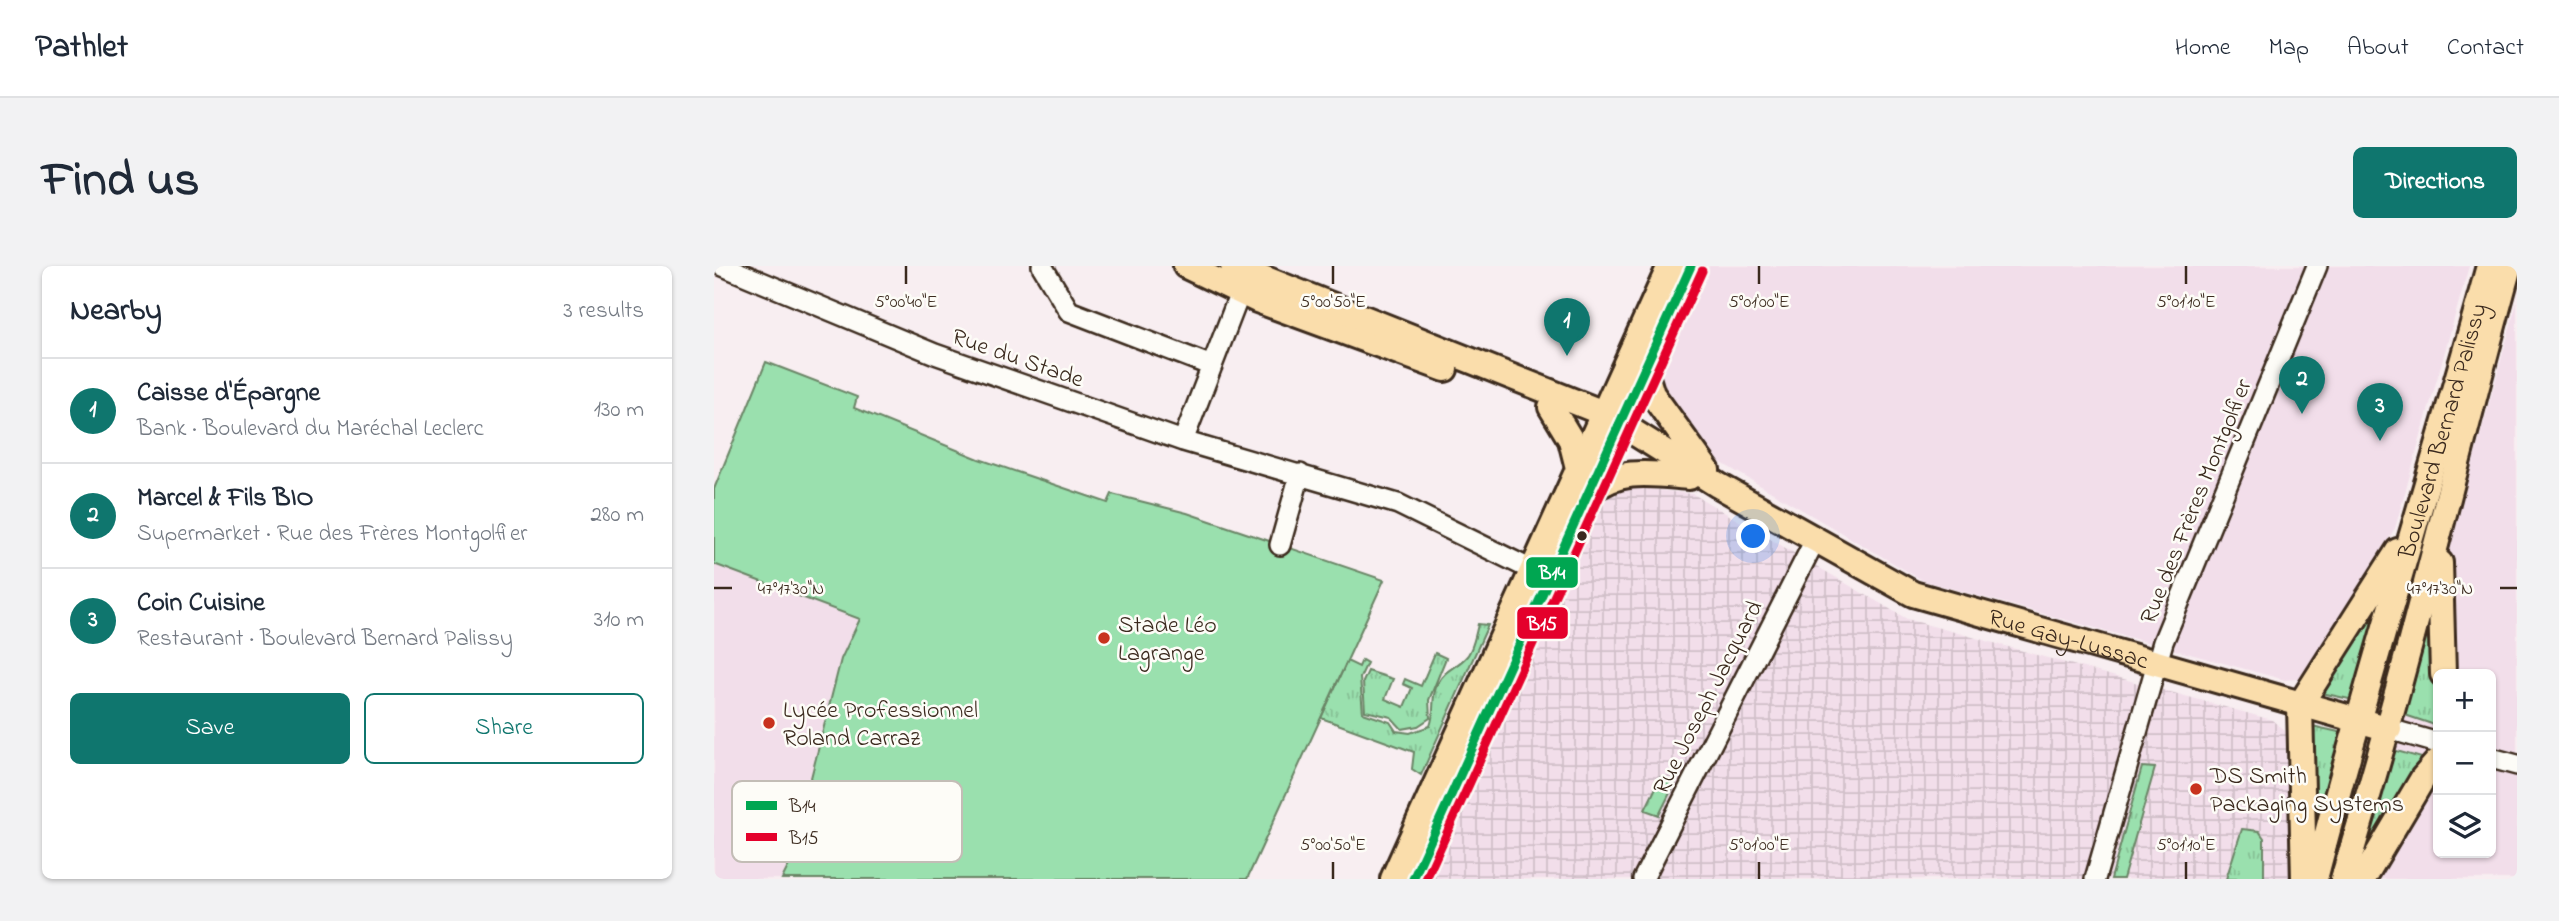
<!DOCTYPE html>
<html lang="en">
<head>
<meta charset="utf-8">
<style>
  :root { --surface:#fff; --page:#f2f2f3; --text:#1f2937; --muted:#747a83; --line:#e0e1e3; --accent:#0f766e }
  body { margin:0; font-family:"Indie Flower",sans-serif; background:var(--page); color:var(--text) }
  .controls { position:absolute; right:21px; bottom:21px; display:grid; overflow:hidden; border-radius:10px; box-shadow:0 2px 5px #0004 }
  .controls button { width:63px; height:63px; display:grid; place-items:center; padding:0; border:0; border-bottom:2px solid var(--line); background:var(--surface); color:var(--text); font:35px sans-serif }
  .you { position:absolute; left:1040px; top:271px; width:24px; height:24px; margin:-18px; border:5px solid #fff; border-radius:50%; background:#1a73e8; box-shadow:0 0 0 10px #1a73e833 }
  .badge { display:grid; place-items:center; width:46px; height:46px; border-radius:50%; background:var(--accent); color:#fff; font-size:23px; font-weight:700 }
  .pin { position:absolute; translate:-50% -58px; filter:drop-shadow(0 2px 4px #0008) }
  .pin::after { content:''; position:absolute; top:37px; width:24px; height:21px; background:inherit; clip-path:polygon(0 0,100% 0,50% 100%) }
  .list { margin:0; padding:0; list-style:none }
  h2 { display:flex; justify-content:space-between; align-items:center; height:91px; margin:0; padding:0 28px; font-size:30px }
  h2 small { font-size:23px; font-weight:400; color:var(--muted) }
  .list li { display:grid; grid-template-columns:46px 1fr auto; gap:21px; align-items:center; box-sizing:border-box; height:105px; padding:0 28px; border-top:2px solid var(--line) }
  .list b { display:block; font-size:26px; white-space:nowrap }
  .list p { margin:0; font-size:23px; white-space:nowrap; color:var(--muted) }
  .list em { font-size:23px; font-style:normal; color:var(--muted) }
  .actions { display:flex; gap:14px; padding:21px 28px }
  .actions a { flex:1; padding:16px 0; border:2px solid var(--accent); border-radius:10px; text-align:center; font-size:24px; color:var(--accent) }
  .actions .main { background:var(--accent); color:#fff }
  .icon { flex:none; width:38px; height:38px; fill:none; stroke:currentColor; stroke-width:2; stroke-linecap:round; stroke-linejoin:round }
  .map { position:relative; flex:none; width:1803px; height:613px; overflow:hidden; border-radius:10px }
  header { display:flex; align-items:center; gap:42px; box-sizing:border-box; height:98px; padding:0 35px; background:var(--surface); border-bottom:2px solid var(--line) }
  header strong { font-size:33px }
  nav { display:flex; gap:38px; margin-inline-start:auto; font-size:24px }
  .intro { display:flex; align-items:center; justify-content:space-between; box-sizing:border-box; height:168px; padding:0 42px }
  h1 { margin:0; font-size:49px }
  .button { padding:18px 32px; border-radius:10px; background:var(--accent); color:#fff; font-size:24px; font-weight:700 }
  main { display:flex; gap:42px; padding:0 42px }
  aside { flex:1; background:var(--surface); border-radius:10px; box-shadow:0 2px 5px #0004 }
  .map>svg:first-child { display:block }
</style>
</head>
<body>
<header>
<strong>Pathlet</strong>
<nav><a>Home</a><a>Map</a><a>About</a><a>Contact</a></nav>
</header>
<div class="intro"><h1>Find us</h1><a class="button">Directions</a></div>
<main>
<aside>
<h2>Nearby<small>3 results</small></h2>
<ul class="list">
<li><span class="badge">1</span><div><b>Caisse d'Épargne</b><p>Bank · Boulevard du Maréchal Leclerc</p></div><em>130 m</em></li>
<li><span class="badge">2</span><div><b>Marcel &amp; Fils BIO</b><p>Supermarket · Rue des Frères Montgolfier</p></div><em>280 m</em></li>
<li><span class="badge">3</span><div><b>Coin Cuisine</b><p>Restaurant · Boulevard Bernard Palissy</p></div><em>310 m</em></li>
</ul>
<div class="actions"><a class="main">Save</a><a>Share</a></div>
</aside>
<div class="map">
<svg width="1803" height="613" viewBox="0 0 1803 613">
  <defs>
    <pattern id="industrial-grid" width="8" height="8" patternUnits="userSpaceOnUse" patternTransform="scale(1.75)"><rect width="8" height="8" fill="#f2deea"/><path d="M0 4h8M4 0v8" fill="none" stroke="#d0bfc8"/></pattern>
    <pattern id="grass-tufts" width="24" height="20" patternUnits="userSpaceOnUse" patternTransform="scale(1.75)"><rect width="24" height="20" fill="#9ae0ae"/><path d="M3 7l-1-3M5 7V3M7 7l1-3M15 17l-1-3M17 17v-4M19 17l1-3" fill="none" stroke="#86c095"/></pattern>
  </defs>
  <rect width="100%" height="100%" fill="#f8eef1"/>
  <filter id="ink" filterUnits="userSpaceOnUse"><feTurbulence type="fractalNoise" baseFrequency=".0143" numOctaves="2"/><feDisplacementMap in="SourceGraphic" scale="14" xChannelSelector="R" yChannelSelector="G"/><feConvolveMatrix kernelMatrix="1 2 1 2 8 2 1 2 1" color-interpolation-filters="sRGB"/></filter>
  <g filter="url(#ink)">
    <path fill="#f2deea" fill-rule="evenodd" d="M995,0H1755L1681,262L1599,404L1584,413L1571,414L1210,315L999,192L951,130L947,113L948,102Z
      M1803,36V613H1644ZM1724,408H1777V587H1724Z
      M0,298L146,352L127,393L75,599L68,613H0Z"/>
    <path fill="url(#industrial-grid)" d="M917,221L979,228L1193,353L1558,454L1572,466L1577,479L1575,613H720L890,233L901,225Z"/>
    <path fill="url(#grass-tufts)" stroke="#6a8566" stroke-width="2" d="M1672,314L1640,434L1603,426Z
      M1722,315L1721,459L1688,448Z
      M764,358L774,359L707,509L698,503L700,486L607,452L633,395L645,401L648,394L653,397L646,412L649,447L676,456L682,465L696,467L716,460C722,445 716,431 724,417C731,403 744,401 753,390C759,383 762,367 764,358Z
      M721,387L732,392L715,434L716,452L704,460L688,463L677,451L651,445L649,416L654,405L679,413L671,433L690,441L698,422L689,418L691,413L707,420Z
      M1594,459L1629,467L1595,599Z
      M1679,484L1715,494L1641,609Z
      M1428,501L1441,502L1409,613H1397Z
      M947,511L961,517L945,549L931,544Z
      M1528,563L1545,565L1550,572V613H1512Z"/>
    <path fill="#9ae0ae" stroke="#6a8566" stroke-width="2" d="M52,96L143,131L140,142L265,193L394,237L398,228L473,247L670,314L533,613H68L75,599L127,393L146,353L0,298V223Z"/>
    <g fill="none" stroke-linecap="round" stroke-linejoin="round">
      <g stroke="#3b2a1e" stroke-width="24">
        <path id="minor" d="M9,0L221,88L469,175L684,238L818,304
          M328,0L355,45L498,100
          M469,175L531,14
          M566,279L586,208
          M1675,463L1724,477
          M1777,492L1803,499
          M929,613L1102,272
          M1381,613L1449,376L1603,0"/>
      </g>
      <g stroke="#3b2a1e" stroke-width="30">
        <g id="major">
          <path d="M472,0L543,34L731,103"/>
          <path id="s1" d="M519,0L889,147L1004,219L1199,328L1675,463"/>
          <path d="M931,105L938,128L993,204"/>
          <path d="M837,141L857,174L864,202"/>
          <path d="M876,226C906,201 939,208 975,211"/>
          <path d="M1726,297L1729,408"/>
          <path d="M679,613L956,0"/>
          <path d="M699,613L977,0"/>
          <path d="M1590,613L1586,439L1684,285"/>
          <path id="s2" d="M1601,613C1654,407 1719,205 1775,0"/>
          <path d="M1629,613C1692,411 1739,204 1795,0"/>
          <path d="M1649,613L1709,512L1724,495"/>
        </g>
      </g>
      <use href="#minor" stroke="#fdfcf7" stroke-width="19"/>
      <use href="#major" stroke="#faddab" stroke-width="24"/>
      <g stroke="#fdfcf7" stroke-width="14">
        <path id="bus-1" d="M699,613L977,0"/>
      </g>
      <g stroke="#fdfcf7" stroke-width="14">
        <path id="bus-2" d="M712,613L988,5"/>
      </g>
      <use href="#bus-1" stroke="#00a651" stroke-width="9"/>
      <use href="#bus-2" stroke="#e4002b" stroke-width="9"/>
    </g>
  </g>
  <path fill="none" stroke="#3b2a1e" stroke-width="2.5" d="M192,0V18M619,0V18M1045,0V18M1472,0V18M0,322H18M1786,322H1803M619,596V613M1045,596V613M1472,596V613"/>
  <circle fill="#3b2a1e" stroke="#fdfcf7" stroke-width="2.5" cx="868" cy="270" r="6"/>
  <g fill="#c8321e" stroke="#fdfcf7" stroke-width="2.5">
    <circle cx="390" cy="372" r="7"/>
    <circle cx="55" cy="457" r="7"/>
    <circle cx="1482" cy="523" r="7"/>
  </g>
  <g text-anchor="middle" stroke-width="5" stroke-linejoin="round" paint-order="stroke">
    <g font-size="24" fill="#3b2a1e" stroke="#fdfcf7">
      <text transform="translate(304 91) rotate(19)" y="8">Rue du Stade</text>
      <text dy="8" stroke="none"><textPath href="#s2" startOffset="466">Boulevard Bernard Palissy</textPath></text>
      <text transform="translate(1481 235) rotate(-68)" y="8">Rue des Frères Montgolfier</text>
      <text dy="8" stroke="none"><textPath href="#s1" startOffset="919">Rue Gay-Lussac</textPath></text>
      <text transform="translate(993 431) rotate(-63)" y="8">Rue Joseph Jacquard</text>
    </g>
    <g font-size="24" fill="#3b2a1e" stroke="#fdfcf7" text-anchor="start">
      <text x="404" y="366">Stade Léo<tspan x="404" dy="28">Lagrange</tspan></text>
      <text x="69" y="451">Lycée Professionnel<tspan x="69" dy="28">Roland Carraz</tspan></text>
      <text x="1496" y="517">DS Smith<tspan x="1496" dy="28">Packaging Systems</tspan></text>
    </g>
  </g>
  <rect x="18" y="515" width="230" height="81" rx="10" fill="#fdfcf7" stroke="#c3bdb6" stroke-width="2"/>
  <rect x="32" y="535" width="31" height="9" fill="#00a651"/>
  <rect x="32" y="567" width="31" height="8" fill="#e4002b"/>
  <g font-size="19" fill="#3b2a1e">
    <text x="75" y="546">B14</text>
    <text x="75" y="578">B15</text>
  </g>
  <g font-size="18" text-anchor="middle" fill="#3b2a1e" stroke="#fdfcf7" stroke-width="5" stroke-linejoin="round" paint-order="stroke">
    <text x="192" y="41">5°00'40"E</text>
    <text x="619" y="41">5°00'50"E</text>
    <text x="1045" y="41">5°01'00"E</text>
    <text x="1472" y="41">5°01'10"E</text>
    <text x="77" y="328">47°17'30"N</text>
    <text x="1726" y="328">47°17'30"N</text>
    <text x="619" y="584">5°00'50"E</text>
    <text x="1045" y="584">5°01'00"E</text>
    <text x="1472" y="584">5°01'10"E</text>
  </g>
  <g stroke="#fdfcf7" stroke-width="2.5">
    <rect x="811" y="290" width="54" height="33" rx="7" fill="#00a651"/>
    <rect x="802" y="340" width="53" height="34" rx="7" fill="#e4002b"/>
  </g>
  <g font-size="19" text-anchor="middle" font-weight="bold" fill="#fff">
    <text x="838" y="313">B14</text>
    <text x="828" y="364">B15</text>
  </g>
</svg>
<div class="controls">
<button>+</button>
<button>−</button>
<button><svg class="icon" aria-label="layers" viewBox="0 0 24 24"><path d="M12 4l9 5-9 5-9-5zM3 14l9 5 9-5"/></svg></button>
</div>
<div class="you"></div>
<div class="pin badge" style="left:853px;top:90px">1</div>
<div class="pin badge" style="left:1588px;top:148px">2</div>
<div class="pin badge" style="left:1666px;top:175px">3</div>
</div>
</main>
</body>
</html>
